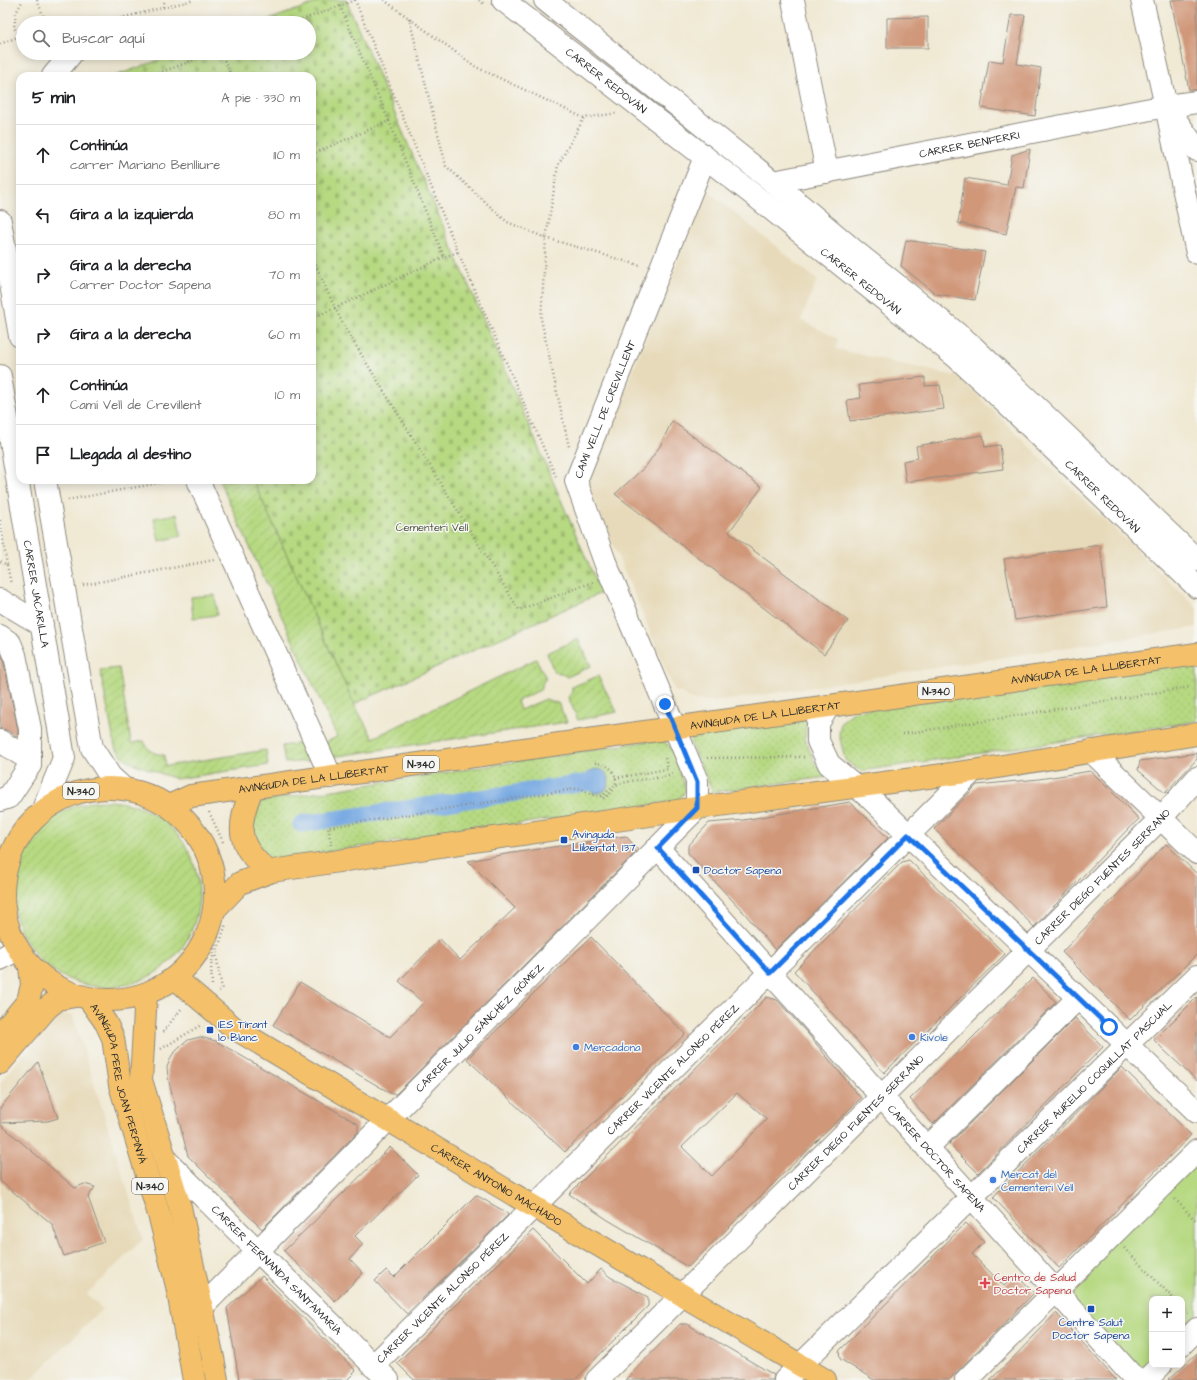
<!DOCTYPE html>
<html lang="es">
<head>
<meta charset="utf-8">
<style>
  :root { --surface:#fff; --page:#f2f2f2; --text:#202124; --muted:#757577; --line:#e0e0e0 }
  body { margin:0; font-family:"Architects Daughter",sans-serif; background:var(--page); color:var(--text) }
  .controls { position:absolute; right:12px; bottom:12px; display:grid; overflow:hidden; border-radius:8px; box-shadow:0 2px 10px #0003 }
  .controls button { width:36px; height:36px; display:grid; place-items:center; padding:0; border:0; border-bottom:1px solid var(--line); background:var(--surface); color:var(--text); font:20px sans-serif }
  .stop { position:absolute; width:12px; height:12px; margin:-9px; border:3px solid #1a73e8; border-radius:50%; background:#fff }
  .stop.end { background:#1a73e8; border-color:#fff; box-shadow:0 1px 4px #0008 }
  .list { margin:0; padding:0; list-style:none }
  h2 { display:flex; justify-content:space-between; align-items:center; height:52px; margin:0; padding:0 16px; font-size:17px }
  h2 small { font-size:13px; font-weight:400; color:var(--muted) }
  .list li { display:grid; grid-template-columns:26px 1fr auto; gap:12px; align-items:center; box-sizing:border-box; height:60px; padding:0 16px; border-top:1px solid var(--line) }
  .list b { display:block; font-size:15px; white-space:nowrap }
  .list p { margin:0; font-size:13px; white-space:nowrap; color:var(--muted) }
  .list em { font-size:13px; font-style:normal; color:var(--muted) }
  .icon { flex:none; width:22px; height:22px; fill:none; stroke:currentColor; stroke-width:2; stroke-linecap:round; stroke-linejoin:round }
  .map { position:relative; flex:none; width:1197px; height:1380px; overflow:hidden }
  .search { position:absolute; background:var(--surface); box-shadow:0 2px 10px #0003; left:16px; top:16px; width:300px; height:44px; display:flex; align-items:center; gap:10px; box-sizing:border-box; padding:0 14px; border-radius:22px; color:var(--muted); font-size:15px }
  .panel { position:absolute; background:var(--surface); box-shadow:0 2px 10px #0003; left:16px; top:72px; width:300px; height:412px; border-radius:12px }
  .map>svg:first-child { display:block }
</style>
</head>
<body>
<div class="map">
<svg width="1197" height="1380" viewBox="0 0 1197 1380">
  <defs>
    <pattern id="grass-dots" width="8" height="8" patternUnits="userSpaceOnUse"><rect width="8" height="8" fill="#b6d981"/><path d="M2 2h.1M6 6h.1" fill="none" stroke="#9dba70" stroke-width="1.8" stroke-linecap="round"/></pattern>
    <pattern id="cemetery-stones" width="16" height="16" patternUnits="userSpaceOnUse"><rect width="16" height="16" fill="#b6d981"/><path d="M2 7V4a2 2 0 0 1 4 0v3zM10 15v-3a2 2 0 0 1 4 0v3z" fill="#9dba70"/></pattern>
    <pattern id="garden-furrows" width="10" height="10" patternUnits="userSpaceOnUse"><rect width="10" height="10" fill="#b6d981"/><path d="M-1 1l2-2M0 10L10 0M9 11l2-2" fill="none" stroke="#9dba70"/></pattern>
  </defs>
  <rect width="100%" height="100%" fill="#f6f6f2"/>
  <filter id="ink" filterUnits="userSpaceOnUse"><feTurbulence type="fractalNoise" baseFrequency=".025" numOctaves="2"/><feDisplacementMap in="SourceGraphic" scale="8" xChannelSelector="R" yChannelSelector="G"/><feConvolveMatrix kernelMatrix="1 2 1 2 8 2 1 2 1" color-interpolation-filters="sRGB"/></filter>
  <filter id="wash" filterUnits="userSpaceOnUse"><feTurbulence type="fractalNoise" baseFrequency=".012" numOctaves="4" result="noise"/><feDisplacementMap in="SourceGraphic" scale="16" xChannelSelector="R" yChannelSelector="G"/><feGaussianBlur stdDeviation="0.9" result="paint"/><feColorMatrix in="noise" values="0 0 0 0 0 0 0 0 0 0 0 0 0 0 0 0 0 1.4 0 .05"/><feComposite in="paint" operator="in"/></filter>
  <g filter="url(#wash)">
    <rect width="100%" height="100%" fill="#f0e9d4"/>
    <path fill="#e7daba" d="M707,190L817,280L801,320L838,339L836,349L959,377L1053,470L1197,608V627L715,702L692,700L680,692L675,691L587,483Z
      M59,1013L73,1016L143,1239L87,1294L102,1309L31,1380H0V1083Z"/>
    <path fill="url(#grass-dots)" stroke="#708256" d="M1197,661V721L861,771L845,760L839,734L841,722L855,711Z
      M807,719L805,739L815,763L827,777L713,792L690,742L695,735Z
      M661,739L671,747L686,790L678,801L268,860L255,856L249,813L263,801Z"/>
    <path fill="url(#cemetery-stones)" stroke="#708256" d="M324,0H346L601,593L354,704L253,480H312V76H115L178,53H309V23H260Z"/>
    <path fill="#b6d981" stroke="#708256" d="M177,514L181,536L159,541L154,518Z
      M215,595L217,615L193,618L191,597Z
      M1197,1151V1329L1182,1344V1299H1152V1365L1146,1380L1056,1291Z"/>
    <path fill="url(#garden-furrows)" stroke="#708256" d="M219,480H253L354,704L373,738L536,659L546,678L542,684V689L517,701L520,710L546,699L552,702L558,703L567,722L331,757L324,743L337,737Z
      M578,639L591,666L567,677L561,673L554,672L547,653Z
      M119,668L131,743L144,741C149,752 152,753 164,755L166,766L266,750L268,765L176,779L132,763L122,756L115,747L100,670Z
      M598,676L617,712L578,720L568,697L572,692V687Z
      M302,743L310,761L285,763L282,746Z
      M13 894a93 93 0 1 1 186 0a93 93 0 1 1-186 0Z"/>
    <path fill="#77a9e2" stroke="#516a86" d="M585 781a12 12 0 1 1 24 0a12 12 0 1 1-24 0Z"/>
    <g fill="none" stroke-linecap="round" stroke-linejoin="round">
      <path stroke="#77a9e2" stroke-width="17" d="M301,824L591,782"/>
    </g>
    <g id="blocks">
      <path fill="#d09779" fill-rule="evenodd" d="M1171,0H1197V90H1189Z
        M1011,15H1025L1017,64L1041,68L1035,116L981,108L989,60L1003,62Z
        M928,17V48H887V18Z
        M1030,149L1024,188L1016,187L1006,234L958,223L965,178L1007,185L1012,155Z
        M906,240L985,252L975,300L936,294L901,266Z
        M925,377V386L940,385L944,409L850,421L847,400L861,398L859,385Z
        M672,421L762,487L729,532L848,621L824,654L615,494L646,466L660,446Z
        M983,435L985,447L1000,445L1003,469L906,482L903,461L918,458L916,446Z
        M1100,545L1107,607L1015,620L1004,559Z
        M0,652L3,659L18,730V737L7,730L0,729Z
        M1197,753V759L1165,793L1138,770L1140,761Z
        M1091,771L1139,819L1128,829L1034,927L1008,900L934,829L977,785L1039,779Z
        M850,802L888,838L775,950L746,915L688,853V846L709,823L743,820Z
        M626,836L638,850L396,1094H392L273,1025L300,982L390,1037L423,1003L399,981L440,939L460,960L515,908L468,861L506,854Z
        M1166,844L1197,874V954L1130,1020L1062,952Z
        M909,860L1005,954L884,1073L859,1043L794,971L902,862Z
        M591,937L685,1034L565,1152L467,1059Z
        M1033,978L1056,1002L933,1124L910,1099Z
        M767,997L777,1000L808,1034L861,1098L688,1267L608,1220L569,1194ZM737,1093L767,1119L712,1176L682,1147Z
        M1197,997V1081L1165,1051L1154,1040Z
        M1075,1018L1103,1047L978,1173L949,1144Z
        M200,1037L216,1041L358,1124V1132L262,1229L188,1156L168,1078L167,1067L172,1055L180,1047L188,1040Z
        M38,1062L58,1118L48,1121L0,1123V1108Z
        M1122,1067L1191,1135L1059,1268L993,1197Z
        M0,1124L75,1188L84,1184L95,1187L88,1197L104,1242L64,1256L52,1224L0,1181Z
        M390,1147L418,1175L355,1236L363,1244L350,1259L363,1273L335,1301L284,1251Z
        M476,1195L509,1214L407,1314L375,1281L386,1270L394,1277Z
        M966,1223L984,1242L972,1254L1004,1286L1016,1275L1034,1293L949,1380H874L840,1359L839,1351Z
        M533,1230L587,1284L601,1269L610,1277L648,1297V1306L613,1341L575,1380H414L397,1363Z
        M262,1276L356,1371L347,1380H239L227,1308Z
        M1056,1313L1116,1380H990L1012,1359Z
        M680,1324H687L774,1375L773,1380H625Z
        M1197,1353V1380H1168Z"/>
    </g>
  </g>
  <g filter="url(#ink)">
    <use href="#blocks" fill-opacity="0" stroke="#8e8a80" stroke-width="1"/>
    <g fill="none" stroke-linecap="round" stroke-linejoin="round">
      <g stroke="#8e8a80" stroke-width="24">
        <g id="minor">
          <path id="s1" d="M503,0L755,196L956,357L992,390L1197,587"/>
          <path d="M545,0L773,182L851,248L970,344L1197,560"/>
          <path d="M793,0L827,172"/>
          <path d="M1142,0L1166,106L1197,253"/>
          <path d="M53,76L72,53"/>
          <path d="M1171,113L1197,150"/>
          <path id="s2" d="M773,182L1166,106L1197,102"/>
          <path d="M0,221L20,336"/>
          <path id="s3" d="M0,376L64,758L43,809"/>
          <path d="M45,480L92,748L110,776L123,788"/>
          <path d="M198,480L331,777"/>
          <path d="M0,600L42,625"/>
          <path d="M0,636L10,643L15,655L30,729V765L9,797L0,800"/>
          <path d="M829,706L818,723V741L829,764L870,798L1197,1112"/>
          <path d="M0,741L25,757L30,765"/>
          <path d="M1091,751L1197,853"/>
          <path id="s4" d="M658,848L1136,1380"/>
          <path d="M0,917L5,920"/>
          <path d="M0,959L18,949"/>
          <path d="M927,1148L1078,998"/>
          <path id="s5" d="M166,1160L388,1380"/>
          <path id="s6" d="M202,1307L697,808V781L605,562L576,481L705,157"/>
          <path d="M1182,1344L1197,1329"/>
          <path id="s7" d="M373,1366L973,771"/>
          <path id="s8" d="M597,1380L1161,818L1197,778"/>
          <path id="s9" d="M785,1380L1197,976"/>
          <path d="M966,1380L1197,1151"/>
          <path d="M1146,1380L1161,1365"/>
        </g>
      </g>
      <g stroke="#8e8a80" stroke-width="24">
        <g id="major">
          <path id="s10" d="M175,978L234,1028L825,1380"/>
          <path d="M0,1035L28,1001L32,985L30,967"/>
          <path d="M0,1063L47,1008L58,999L75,996"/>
        </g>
      </g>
      <g stroke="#8e8a80" stroke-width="24">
        <g id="highway">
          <circle cx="109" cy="894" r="106"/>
          <path d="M252,788C238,826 234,844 269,872"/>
          <path id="s11" d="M169,806L191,796L1197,654"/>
          <path d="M214,910L240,883L272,871L697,808L973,771L1197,734"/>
          <path d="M146,994L141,1080L180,1207L213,1358L217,1380"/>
          <path id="s12" d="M89,999L106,1023L113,1038L120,1085L160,1218L177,1286L194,1380"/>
        </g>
      </g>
      <path stroke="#8e8a80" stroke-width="2.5" stroke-dasharray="1 3" stroke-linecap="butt" d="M37,0L46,23
        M355,0L458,252L557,479
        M384,0L476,67L584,118L618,113
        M479,0L485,5
        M163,7L165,0
        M409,18L446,166L507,222L546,238L541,319L569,447
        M101,23L194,0
        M294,23L355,0
        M20,36L14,28L16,13L23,0
        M0,44L20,36H23
        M221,53L231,76
        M151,76L213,53
        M584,118L558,165L546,238L642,266
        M389,121L444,257L458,252
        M312,154L389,121L340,6
        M312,257L335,308L312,318
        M444,257L335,308L345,328L519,610L593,582
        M68,500L174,480
        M0,520L7,565L0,561
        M7,565L11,584
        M83,585L214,560
        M903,734L1191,687
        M707,758L804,757
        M595,763C619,764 624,790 601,799
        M615,778L668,769L665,758
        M209,812L223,842
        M331,845L328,827L581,788C587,793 593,796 602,796L615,785L631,781L669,776L673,774
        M212,985L211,966L216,942L221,927
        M219,991L222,989L216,954L226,924
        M163,1032L182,1008
        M161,1049L201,1025
        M1175,1199L1197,1222
        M1124,1248L1174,1299
        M1182,1307L1188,1313"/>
      <use href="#minor" stroke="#fff" stroke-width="22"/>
      <use href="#major" stroke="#f4c16a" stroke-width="22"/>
      <use href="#highway" stroke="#f4c16a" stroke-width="22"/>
    </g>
  </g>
  <g fill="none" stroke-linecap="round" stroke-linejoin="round" filter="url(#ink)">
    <path stroke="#1a73e8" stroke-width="5" d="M665,704L697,782V808L658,848L770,973L908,835L1109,1027"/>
  </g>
  <g fill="#1a4fb4" stroke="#f6f6f2" stroke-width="1.5">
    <rect x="560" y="836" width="8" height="8" rx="2"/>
    <rect x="692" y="866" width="8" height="8" rx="2"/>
    <rect x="206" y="1026" width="8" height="8" rx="2"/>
    <rect x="1087" y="1305" width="8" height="8" rx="2"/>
  </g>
  <g fill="#3f7fe0" stroke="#f6f6f2" stroke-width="1.5">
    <circle cx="912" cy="1037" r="4"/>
    <circle cx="576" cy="1047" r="4"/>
    <circle cx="993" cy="1180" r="4"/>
  </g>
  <path fill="#e0444e" stroke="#f6f6f2" stroke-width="1.5" d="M983 1277h4v4h4v4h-4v4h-4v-4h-4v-4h4z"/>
  <g text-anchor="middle" stroke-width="3" stroke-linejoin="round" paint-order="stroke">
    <g fill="#f6f6f2" stroke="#686867" stroke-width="1">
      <rect x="918" y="683" width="36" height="16" rx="3"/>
      <rect x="403" y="756" width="36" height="16" rx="3"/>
      <rect x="63" y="783" width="36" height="16" rx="3"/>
      <rect x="132" y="1178" width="36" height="16" rx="3"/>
    </g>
    <g font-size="10" font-weight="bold" fill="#2b2b2b">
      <text x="936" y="695">N-340</text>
      <text x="421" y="768">N-340</text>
      <text x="81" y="795">N-340</text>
      <text x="150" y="1190">N-340</text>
    </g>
    <g font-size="11" fill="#2b2b2b" stroke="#f6f6f2">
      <text dy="4" stroke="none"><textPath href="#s1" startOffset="131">CARRER REDOVÁN</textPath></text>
      <text dy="4" stroke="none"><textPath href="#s2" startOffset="200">CARRER BENFERRI</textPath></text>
      <text dy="4" stroke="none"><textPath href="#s1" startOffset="455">CARRER REDOVÁN</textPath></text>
      <text dy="4" stroke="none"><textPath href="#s6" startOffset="1131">CAMÍ VELL DE CREVILLENT</textPath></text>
      <text dy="4" stroke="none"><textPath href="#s1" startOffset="779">CARRER REDOVÁN</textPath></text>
      <text dy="4" stroke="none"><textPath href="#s3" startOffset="221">CARRER JACARILLA</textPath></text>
      <text dy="4" stroke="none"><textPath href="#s11" startOffset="928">AVINGUDA DE LA LLIBERTAT</textPath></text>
      <text dy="4" stroke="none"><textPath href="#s11" startOffset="604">AVINGUDA DE LA LLIBERTAT</textPath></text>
      <text dy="4" stroke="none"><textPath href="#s11" startOffset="148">AVINGUDA DE LA LLIBERTAT</textPath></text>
      <text dy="4" stroke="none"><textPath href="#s8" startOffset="713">CARRER DIEGO FUENTES SERRANO</textPath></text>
      <text dy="4" stroke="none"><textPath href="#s6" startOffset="394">CARRER JULIO SÁNCHEZ GÓMEZ</textPath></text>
      <text dy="4" stroke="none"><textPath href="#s7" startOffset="422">CARRER VICENTE ALONSO PÉREZ</textPath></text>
      <text dy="4" stroke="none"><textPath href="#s9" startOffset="433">CARRER AURELIO COQUILLAT PASCUAL</textPath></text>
      <text dy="4" stroke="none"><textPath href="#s12" startOffset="91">AVINGUDA PERE JOAN PERPINYÀ</textPath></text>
      <text dy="4" stroke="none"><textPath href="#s8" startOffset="365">CARRER DIEGO FUENTES SERRANO</textPath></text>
      <text dy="4" stroke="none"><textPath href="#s4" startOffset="417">CARRER DOCTOR SAPENA</textPath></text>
      <text dy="4" stroke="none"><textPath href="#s10" startOffset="383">CARRER ANTONIO MACHADO</textPath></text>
      <text dy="4" stroke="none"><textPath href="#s5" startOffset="156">CARRER FERNANDA SANTAMARÍA</textPath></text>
      <text dy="4" stroke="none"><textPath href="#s7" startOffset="98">CARRER VICENTE ALONSO PÉREZ</textPath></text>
    </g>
    <g font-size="11" fill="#4e5640" stroke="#f6f6f2">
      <text x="432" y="531">Cementeri Vell</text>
    </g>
    <g font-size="11" fill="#164399" stroke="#f6f6f2" text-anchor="start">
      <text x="572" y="838">Avinguda<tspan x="572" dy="13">Llibertat, 137</tspan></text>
      <text x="704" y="874">Doctor Sapena</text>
      <text x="218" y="1028">IES Tirant<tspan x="218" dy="13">lo Blanc</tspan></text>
      <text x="1091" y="1326" text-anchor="middle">Centre Salut<tspan x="1091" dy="13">Doctor Sapena</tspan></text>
    </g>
    <g font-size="11" fill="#366cbe" stroke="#f6f6f2" text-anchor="start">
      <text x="920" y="1041">Kivole</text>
      <text x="584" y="1051">Mercadona</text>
      <text x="1001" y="1178">Mercat del<tspan x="1001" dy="13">Cementeri Vell</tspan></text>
    </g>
    <g font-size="11" fill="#be3a42" stroke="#f6f6f2" text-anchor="start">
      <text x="994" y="1281">Centro de Salud<tspan x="994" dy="13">Doctor Sapena</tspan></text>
    </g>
  </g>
</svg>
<div class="controls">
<button>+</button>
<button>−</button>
</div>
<div class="stop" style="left:1109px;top:1027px"></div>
<div class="stop end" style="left:665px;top:704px"></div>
<div class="search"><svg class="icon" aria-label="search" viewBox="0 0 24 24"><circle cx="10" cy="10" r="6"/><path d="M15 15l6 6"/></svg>Buscar aquí</div>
<section class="panel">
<h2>5 min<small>A pie · 330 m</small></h2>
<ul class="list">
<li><svg class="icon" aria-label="ahead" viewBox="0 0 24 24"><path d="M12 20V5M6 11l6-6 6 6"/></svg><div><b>Continúa</b><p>carrer Mariano Benlliure</p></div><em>110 m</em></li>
<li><svg class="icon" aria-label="left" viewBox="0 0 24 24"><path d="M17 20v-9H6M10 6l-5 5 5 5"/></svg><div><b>Gira a la izquierda</b></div><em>80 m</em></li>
<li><svg class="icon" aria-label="right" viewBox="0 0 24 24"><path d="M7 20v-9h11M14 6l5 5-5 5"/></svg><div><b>Gira a la derecha</b><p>Carrer Doctor Sapena</p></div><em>70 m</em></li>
<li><svg class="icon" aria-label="right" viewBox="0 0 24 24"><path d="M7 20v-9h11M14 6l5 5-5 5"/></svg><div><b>Gira a la derecha</b></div><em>60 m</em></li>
<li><svg class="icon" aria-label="ahead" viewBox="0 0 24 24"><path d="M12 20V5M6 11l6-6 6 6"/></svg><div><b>Continúa</b><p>Camí Vell de Crevillent</p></div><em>10 m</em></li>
<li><svg class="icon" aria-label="arrive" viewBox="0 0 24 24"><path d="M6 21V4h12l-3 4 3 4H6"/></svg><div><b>Llegada al destino</b></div></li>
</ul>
</section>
</div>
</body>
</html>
